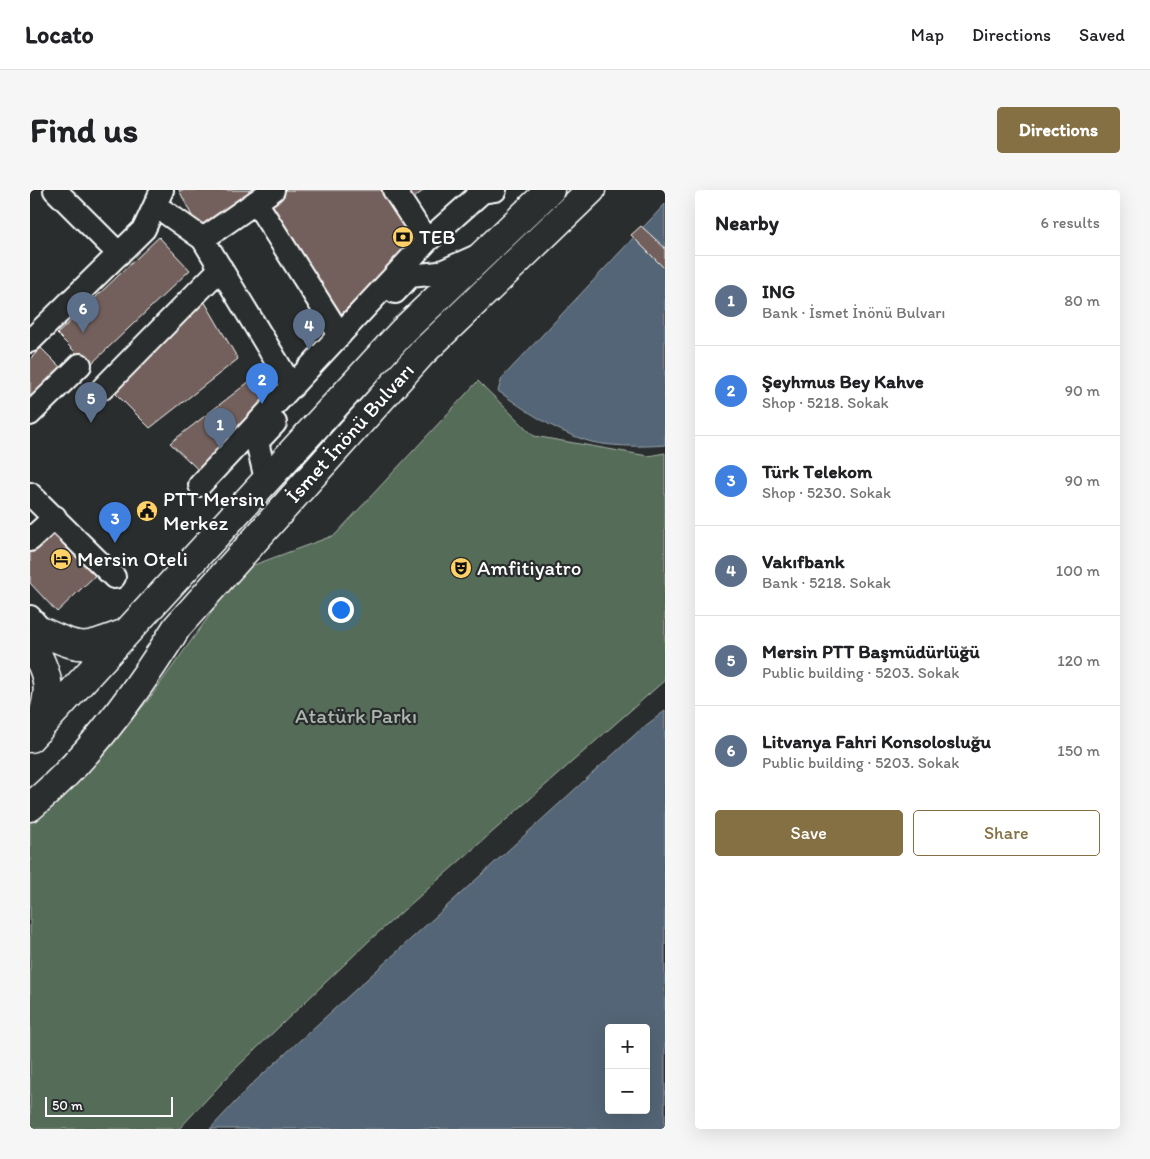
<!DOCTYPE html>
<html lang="en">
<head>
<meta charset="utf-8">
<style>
  :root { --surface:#fff; --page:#f6f6f6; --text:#202124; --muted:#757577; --line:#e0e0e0; --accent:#847042 }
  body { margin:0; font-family:Itim,sans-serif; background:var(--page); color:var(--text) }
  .controls { position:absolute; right:15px; bottom:15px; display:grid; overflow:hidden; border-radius:5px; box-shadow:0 5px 20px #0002 }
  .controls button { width:45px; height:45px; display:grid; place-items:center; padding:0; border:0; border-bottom:1px solid var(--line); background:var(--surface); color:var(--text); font:25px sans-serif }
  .scale { position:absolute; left:15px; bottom:12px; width:128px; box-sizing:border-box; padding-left:5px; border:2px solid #fff; border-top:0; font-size:14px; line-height:18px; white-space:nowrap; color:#fff; -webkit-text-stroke:4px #2a2d2e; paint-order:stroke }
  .you { position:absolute; left:310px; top:419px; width:18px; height:18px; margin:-12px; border:4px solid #fff; border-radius:50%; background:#1a73e8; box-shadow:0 0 0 8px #1a73e833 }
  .badge { display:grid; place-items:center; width:32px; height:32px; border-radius:50%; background:var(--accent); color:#fff; font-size:16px; font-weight:700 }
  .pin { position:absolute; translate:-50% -41px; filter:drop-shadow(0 1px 2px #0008) }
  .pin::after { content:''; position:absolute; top:26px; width:18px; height:15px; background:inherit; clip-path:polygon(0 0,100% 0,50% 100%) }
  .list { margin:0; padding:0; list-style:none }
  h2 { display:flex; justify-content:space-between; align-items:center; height:65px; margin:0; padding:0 20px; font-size:21px }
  h2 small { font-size:16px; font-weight:400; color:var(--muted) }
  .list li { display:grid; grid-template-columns:32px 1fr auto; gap:15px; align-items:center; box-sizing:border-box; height:90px; padding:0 20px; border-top:1px solid var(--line) }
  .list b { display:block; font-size:19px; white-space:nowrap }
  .list p { margin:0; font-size:16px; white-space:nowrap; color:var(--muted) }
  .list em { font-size:16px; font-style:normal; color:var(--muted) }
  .actions { display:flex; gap:10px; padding:15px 20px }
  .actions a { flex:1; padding:11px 0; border:1px solid var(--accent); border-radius:5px; text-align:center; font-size:18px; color:var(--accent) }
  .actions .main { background:var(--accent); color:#fff }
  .map { position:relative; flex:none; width:635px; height:939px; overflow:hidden; border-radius:5px }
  header { display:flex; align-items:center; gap:30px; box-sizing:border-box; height:70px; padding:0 25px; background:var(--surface); border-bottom:1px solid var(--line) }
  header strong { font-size:24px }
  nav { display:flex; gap:28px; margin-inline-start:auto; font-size:18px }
  .intro { display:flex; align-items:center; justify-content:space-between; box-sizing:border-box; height:120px; padding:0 30px }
  h1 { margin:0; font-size:35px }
  .button { padding:12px 22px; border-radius:5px; background:var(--accent); color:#fff; font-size:18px; font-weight:700 }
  main { display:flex; gap:30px; padding:0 30px }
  aside { flex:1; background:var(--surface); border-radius:5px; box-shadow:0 5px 20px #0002 }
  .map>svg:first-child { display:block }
</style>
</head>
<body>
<header>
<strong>Locato</strong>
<nav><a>Map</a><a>Directions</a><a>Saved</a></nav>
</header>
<div class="intro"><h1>Find us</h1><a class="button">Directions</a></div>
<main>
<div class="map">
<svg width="635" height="939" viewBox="0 0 635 939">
  <rect width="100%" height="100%" fill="#2a2d2e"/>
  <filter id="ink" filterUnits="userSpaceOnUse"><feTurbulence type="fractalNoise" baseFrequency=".02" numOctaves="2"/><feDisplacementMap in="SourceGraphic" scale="10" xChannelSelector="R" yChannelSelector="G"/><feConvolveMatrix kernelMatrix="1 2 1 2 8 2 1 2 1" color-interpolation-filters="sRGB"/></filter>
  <g filter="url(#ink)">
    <path fill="#556c58" stroke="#aab6ac" d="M448,191L504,246L618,266L635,263V490L341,749L205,879L149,939H0V628L68,569L119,509L213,379L305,345Z"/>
    <path fill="#536576" stroke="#98a3ad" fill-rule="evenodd" d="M635,14V255C615,257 574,257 555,250C523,240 495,220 468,201L472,188Z
      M635,521V939H180L221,895L611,539ZM579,838H616V920H579Z"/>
    <path fill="#73615c" stroke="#fff" d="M149,0H226L168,38Z
      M254,0H361L392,47L311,124L238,11Z
      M372,0H394L379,12Z
      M611,36L635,58V79L601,45Z
      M129,47L160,80L59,176L27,144Z
      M173,109L208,169L120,238L81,199Z
      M11,158L32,179L0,209V169Z
      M229,184L253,211L180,291L140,253Z
      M27,332L72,379L27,422L0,393V358Z"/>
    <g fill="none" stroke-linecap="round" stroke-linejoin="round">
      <g stroke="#fff" stroke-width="26">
        <path id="minor" d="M25,0L89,64
          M364,0L397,51
          M226,12L310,145
          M125,15L173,49L262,197
          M173,49L243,0
          M365,102L380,86L409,83L447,66
          M0,151L114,39L132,0
          M73,198L191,78
          M0,224L50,175
          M236,289L227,252L245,233
          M170,295L397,51L452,2L465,0
          M0,304L84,387
          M0,350L25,327
          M0,427L13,442"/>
      </g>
      <g stroke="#fff" stroke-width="31">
        <path id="major" d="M13,442C52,460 53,459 93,444
          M2,453C21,493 22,496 9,539
          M0,548L373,141L520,0
          M0,617C58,570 108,500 147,437L392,163L561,0"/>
      </g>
      <use href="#minor" stroke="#2a2d2e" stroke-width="22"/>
      <use href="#major" stroke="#2a2d2e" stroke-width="28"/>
    </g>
  </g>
  <defs>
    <g id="bank-disc" transform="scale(1.125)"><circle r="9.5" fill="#ffd166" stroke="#2a2d2e"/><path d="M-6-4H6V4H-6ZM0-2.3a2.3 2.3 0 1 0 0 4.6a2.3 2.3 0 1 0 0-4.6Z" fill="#111"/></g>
    <g id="civic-disc" transform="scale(1.125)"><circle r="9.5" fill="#ffd166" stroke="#2a2d2e"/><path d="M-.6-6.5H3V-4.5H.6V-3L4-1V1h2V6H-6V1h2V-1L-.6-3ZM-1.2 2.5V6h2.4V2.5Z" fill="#111"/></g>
    <g id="hotel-disc" transform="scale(1.125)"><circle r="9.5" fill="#ffd166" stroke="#2a2d2e"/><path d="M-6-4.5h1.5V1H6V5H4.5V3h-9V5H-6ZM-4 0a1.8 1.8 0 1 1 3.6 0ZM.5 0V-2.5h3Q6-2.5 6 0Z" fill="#111"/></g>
    <g id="theatre-disc" transform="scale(1.125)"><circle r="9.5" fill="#ffd166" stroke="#2a2d2e"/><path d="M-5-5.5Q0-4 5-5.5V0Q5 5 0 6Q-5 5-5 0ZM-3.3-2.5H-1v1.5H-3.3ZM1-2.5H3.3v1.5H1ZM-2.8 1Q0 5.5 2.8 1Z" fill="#111"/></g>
  </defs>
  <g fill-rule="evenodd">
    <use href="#bank-disc" x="373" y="47"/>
    <use href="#civic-disc" x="117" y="321"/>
    <use href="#hotel-disc" x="31" y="369"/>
    <use href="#theatre-disc" x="431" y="378"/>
  </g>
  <g text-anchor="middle" stroke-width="4.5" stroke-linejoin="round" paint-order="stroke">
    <g font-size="21" fill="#fff" stroke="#2a2d2e" text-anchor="start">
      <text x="389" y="54">TEB</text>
      <text x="133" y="316">PTT Mersin<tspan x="133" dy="24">Merkez</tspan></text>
      <text x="47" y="376">Mersin Oteli</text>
      <text x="447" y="385">Amfitiyatro</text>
    </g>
    <g font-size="21" fill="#fff" stroke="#2a2d2e">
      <text transform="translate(320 243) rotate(-48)" y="7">İsmet İnönü Bulvarı</text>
    </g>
    <g font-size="21" fill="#aab6ac" stroke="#2a2d2e">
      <text x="326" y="533">Atatürk Parkı</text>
    </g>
  </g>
</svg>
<div class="controls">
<button>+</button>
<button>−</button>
</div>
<div class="scale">50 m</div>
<div class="you"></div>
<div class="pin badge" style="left:190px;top:259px;background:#5c6f8a">1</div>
<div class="pin badge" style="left:232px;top:214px;background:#3f7fe0">2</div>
<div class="pin badge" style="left:85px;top:353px;background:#3f7fe0">3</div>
<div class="pin badge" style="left:279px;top:160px;background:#5c6f8a">4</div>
<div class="pin badge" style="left:61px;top:233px;background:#5c6f8a">5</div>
<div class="pin badge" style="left:53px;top:143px;background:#5c6f8a">6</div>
</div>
<aside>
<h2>Nearby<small>6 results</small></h2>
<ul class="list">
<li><span class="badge" style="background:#5c6f8a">1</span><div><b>ING</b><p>Bank · İsmet İnönü Bulvarı</p></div><em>80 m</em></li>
<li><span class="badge" style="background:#3f7fe0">2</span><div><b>Şeyhmus Bey Kahve</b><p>Shop · 5218. Sokak</p></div><em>90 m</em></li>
<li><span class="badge" style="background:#3f7fe0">3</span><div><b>Türk Telekom</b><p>Shop · 5230. Sokak</p></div><em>90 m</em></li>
<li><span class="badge" style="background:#5c6f8a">4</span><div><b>Vakıfbank</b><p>Bank · 5218. Sokak</p></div><em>100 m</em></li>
<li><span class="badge" style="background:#5c6f8a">5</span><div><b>Mersin PTT Başmüdürlüğü</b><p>Public building · 5203. Sokak</p></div><em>120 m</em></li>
<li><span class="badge" style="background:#5c6f8a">6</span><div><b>Litvanya Fahri Konsolosluğu</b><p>Public building · 5203. Sokak</p></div><em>150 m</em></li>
</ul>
<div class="actions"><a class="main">Save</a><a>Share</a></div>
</aside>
</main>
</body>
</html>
